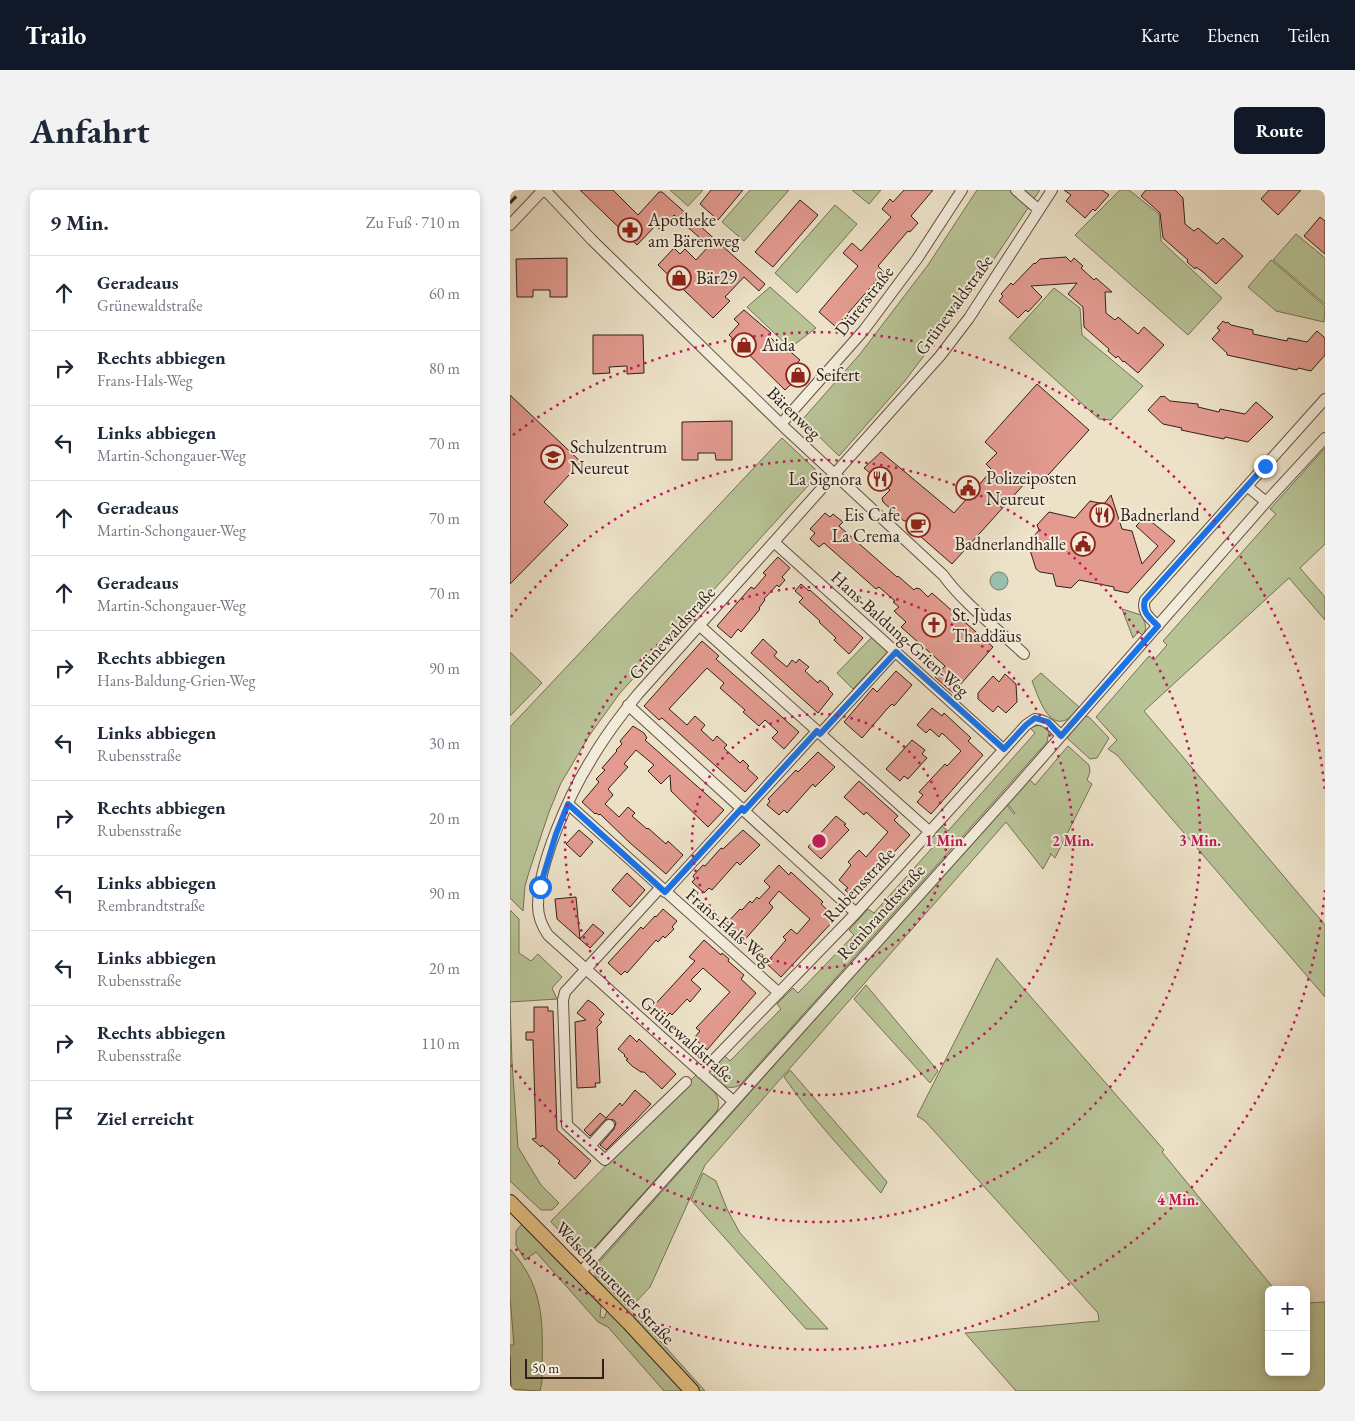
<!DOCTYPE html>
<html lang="de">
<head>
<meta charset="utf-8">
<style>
  :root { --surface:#fff; --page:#f2f2f3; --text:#1f2937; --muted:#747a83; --line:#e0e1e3; --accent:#111827 }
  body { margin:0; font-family:"EB Garamond",serif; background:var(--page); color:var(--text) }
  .controls { position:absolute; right:15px; bottom:15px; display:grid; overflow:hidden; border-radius:8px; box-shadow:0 2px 8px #0003 }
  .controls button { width:45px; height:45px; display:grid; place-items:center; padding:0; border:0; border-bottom:1px solid var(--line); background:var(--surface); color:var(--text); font:25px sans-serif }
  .scale { position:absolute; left:15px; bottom:12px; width:79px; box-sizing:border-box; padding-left:5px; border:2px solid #30201a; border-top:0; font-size:14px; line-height:18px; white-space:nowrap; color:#30201a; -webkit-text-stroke:4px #f3ecdb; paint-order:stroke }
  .stop { position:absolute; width:15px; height:15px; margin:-11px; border:4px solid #1a73e8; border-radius:50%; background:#fff }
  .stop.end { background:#1a73e8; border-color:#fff; box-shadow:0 1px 5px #0008 }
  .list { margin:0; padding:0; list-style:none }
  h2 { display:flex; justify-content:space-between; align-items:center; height:65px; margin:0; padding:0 20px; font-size:21px }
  h2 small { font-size:16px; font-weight:400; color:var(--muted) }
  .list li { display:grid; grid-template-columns:32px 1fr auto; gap:15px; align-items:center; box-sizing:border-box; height:75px; padding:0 20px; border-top:1px solid var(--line) }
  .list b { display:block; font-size:19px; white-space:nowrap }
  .list p { margin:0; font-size:16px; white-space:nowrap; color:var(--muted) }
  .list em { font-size:16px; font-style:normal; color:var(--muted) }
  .icon { flex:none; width:28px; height:28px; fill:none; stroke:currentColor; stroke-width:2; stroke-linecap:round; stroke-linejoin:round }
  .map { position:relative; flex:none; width:815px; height:1201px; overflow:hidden; border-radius:8px }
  header { display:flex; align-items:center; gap:30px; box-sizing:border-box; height:70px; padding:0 25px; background:var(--accent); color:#fff }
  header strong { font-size:24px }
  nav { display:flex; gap:28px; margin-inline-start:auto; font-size:18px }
  .intro { display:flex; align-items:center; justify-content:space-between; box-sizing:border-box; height:120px; padding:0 30px }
  h1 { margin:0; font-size:35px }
  .button { padding:12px 22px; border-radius:8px; background:var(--accent); color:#fff; font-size:18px; font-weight:700 }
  main { display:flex; gap:30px; padding:0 30px }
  aside { flex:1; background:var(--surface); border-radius:8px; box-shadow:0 2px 8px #0003 }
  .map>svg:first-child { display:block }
</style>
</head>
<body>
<header>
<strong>Trailo</strong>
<nav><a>Karte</a><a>Ebenen</a><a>Teilen</a></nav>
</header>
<div class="intro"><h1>Anfahrt</h1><a class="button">Route</a></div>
<main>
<aside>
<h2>9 Min.<small>Zu Fuß · 710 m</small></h2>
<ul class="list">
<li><svg class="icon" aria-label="ahead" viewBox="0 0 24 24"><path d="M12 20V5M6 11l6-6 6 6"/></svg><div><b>Geradeaus</b><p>Grünewaldstraße</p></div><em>60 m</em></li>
<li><svg class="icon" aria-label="right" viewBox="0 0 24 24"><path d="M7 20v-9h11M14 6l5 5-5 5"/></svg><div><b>Rechts abbiegen</b><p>Frans-Hals-Weg</p></div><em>80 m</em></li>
<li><svg class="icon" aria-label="left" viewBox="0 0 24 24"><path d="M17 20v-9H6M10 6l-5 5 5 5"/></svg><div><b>Links abbiegen</b><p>Martin-Schongauer-Weg</p></div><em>70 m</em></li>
<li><svg class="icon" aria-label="ahead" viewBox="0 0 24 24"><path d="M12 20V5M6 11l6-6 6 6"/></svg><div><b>Geradeaus</b><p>Martin-Schongauer-Weg</p></div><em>70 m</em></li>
<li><svg class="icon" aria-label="ahead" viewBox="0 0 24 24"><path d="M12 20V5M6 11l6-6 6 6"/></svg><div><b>Geradeaus</b><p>Martin-Schongauer-Weg</p></div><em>70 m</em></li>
<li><svg class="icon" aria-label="right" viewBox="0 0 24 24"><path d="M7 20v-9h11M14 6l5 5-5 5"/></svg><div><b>Rechts abbiegen</b><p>Hans-Baldung-Grien-Weg</p></div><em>90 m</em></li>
<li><svg class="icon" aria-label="left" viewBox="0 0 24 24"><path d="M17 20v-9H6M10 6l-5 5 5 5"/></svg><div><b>Links abbiegen</b><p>Rubensstraße</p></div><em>30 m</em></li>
<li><svg class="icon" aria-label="right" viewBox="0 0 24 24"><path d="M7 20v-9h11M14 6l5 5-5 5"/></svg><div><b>Rechts abbiegen</b><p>Rubensstraße</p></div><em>20 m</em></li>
<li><svg class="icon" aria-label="left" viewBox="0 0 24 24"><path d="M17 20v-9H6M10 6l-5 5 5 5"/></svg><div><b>Links abbiegen</b><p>Rembrandtstraße</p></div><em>90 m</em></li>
<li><svg class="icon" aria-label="left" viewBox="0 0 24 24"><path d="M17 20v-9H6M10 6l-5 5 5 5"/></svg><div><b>Links abbiegen</b><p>Rubensstraße</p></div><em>20 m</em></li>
<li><svg class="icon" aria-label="right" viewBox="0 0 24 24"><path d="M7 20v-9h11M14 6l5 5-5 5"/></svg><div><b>Rechts abbiegen</b><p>Rubensstraße</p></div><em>110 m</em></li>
<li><svg class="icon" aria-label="arrive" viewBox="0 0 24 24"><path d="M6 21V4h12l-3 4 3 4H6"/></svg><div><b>Ziel erreicht</b></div></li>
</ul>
</aside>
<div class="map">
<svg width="815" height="1201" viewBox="0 0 815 1201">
  <rect width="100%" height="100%" fill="#ede2c8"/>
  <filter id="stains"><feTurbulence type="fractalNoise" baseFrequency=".004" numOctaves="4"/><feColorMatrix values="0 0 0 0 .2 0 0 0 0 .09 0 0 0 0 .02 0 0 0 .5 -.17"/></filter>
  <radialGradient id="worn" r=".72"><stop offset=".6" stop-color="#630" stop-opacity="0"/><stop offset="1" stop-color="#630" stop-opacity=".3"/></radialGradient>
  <path fill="#b8c396" stroke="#747258" d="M160,0H193L178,16Z
    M240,0H279L234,51L212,32Z
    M342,0H371L359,14Z
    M467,0H530L461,104L394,192L329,266L292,230L350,164L418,75Z
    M610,0H619L649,24L651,51L712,108L678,145L565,45Z
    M325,15L347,34L287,103L265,83Z
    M786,44L815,68V114L763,70Z
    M761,70L815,116L814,132L766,121L738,97Z
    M260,97L306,138L280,158L237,117Z
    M544,98L570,118L572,145L633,196L601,230L589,229L499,148Z
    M272,248L305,279V288L110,503L79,546L51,593L39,622L19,682L15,696L13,721L0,708V537Z
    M815,258V354L790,378L815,407V430L779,388L634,521L815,735V807L607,565L598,559L607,550L586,527L639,466L644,470L657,455L653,451L766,324L760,319Z
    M612,419L631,425C635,432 638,438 633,445L628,442L623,448Z
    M362,447L378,462L343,499L327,483Z
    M0,462L32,493L0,526Z
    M531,483L569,517C565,522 559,530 553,531C536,535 527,503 522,491Z
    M575,526L579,527L599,548L587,568L580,569L557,548Z
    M529,535L534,537L539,542L537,552L230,895C219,902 200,893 205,878C206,873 211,869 215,866L220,871L271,819L267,814L283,798L288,803L344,745L339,740L358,719L364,723L422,658L417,653L432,636L438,641L525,543L520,538Z
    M558,556L579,575L580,582L577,590L582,594L545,668L540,663L541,664L533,679L496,632L195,975L140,1097L122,1116L85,1077L496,614L504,624L505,623L497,613L519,589L525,595Z
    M0,720L9,729V763L21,771L28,764L52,787L42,798L47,809L0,812L2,872L8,957L31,995L49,1013L42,1020H31L0,991Z
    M487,768L654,960L652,962L765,1100H759V1182H796V1113L815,1112V1201H506L455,1143L589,1131L588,1123L415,931L407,926Z
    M356,795L428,881L420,893L344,809Z
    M280,880L377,992L371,1003C337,965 303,929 274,887Z
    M186,885C197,895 214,905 207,921L77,1066L73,1065L41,1032L42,1030Z
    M193,983L206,991L217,1019L230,1043L318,1139H296L181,1010Z
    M12,1034L91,1116L90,1127L94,1128L97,1121L120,1143L173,1201H154L98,1137L88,1132L26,1062L15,1070L6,1055V1041Z
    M0,1059C38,1101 32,1139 32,1191L30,1201L0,1199V1155H4L0,1108Z
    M84,1082L142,1142L195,1201H189L86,1088Z"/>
  <path fill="#9abfaf" stroke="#707f73" d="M480 391a9 9 0 1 1 18 0a9 9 0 1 1-18 0Z"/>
  <path fill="#e39b90" stroke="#30201a" d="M70,0H103L128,25L149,2H152L255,94L249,101L234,87L215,107L220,111L203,128L148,75L164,58L170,64L175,59L186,70L199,56L164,25L150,40L146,35L127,55Z
    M201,0H233L208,30L190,14Z
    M394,0H423L401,26L408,33L400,42L398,41L368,76L374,82L326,137L309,122L348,76L333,63L342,53L351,61L381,27L372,19L380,9L383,12Z
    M554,0H592L599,5L585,21L583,19L575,28L556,11L561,5Z
    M636,0H665L673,8L675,34L684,41L688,38L707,54L713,48L733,66L706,94L693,82L686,77L685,79L677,72L678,70L653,48L650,23L631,6Z
    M759,0H791L768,25L751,9Z
    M290,10L308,25L263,77L245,62Z
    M810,27L815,31V64L794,46Z
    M556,67L561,72L564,68L573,76L571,78L584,90L586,88L602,102H595L596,123L605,130L608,127L628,144L634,137L654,155L628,183L614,171L613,172L608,166L606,168L598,161L599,159L574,137L573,117L558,104L567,93L521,96L532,107L518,122L516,120L508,128L489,111L493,106L491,104L501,93L503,95L524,73L525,74L530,69Z
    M57,68V107H40V100H23V107H7L6,69Z
    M234,120L261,143L259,146L273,160L275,157L290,170L288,172L294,178L292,180L294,182L275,200L219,145L229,134L224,129Z
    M713,131L716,133L718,132L721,135L743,140V144L777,151L778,148L797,152L807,141L815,148V165L801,181L788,178L787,180L717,165V163L702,149L710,140L707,138Z
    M83,145H133L134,183L117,184V176L99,177L100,183L83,184Z
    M527,194L579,240L530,294L516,292L442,374L403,340V330L394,331L373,312L372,308L380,300L354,278L371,262L444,323L482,280L476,274L487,263L475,252Z
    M0,205L71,272L34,312L58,335L0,394Z
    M651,206L652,207L654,206L660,211L688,214V217L709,222L710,219L735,224L746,212L763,227L738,252L715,247L714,249L671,240L672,238L653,234L638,220Z
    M222,231V270H206L205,263H188V270H172V232Z
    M601,305L612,339L622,341L632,374L648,356L626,336L632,330L643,333L665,351L618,403L604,400V397L569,390L561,398L546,396L543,384L530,382L526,379L519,357L520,351L529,340L527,335L539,322L565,328L580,311L594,314Z
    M315,323L320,327L323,324L333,332L329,336L387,387L388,386L404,400L406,398L410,399L418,407L422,403L483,457L443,503L425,487L435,476L391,437L396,432L384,421L389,417L383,412L385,411L369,397L366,399L314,353L309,357L300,349L305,343L300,339Z
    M268,367L280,378L272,387L275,390L269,397L267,395L254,409L255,410L249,418L250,419L231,442L228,439L221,448L207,436L241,397L244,399L256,385L253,383Z
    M291,394L299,401L300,400L353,448L339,464L324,450L326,448L309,432L310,431L289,412L293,408L285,401Z
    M253,449L267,462L264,466L277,477L282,470L286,473L289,469L299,477L295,481L308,493L310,490L319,498L318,499L323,504L308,523L241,463Z
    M192,451L209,466L206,469L289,542L274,559L262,548L268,542L255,530L249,536L233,522L235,520L210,498L214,493L197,478L171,506L159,519L177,535L185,526L195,535L191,540L203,551L207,546L217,555L214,558L230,573L233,570L239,576L237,578L248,588L235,602L152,528L149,530L134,516Z
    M386,481L402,495L384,516L382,514L377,519L352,548L334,532L363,498L367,502Z
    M495,484L506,494L507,512L496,523L488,516L483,522L468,509V503L483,486L489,492Z
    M422,518L432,526L434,523L461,548L458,551L473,565L421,624L407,612L413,605L409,602L435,574L437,576L451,561L432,543L429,547L420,539L416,543L407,535Z
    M123,536L134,543L137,548L135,550L214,620L198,637L161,601L160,585L151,594L138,581L144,575L126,560L114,574L118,577L98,599L103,605L95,614L109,627L118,617L125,623L122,626L137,639L138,638L156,654L158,651L173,665L156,684L119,652L90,624L89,625L86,623L85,624L72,612L89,592L86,589L95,580L92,578L107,561L106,560L112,554L110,551Z
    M402,550L415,560L412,564L417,568L398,589L394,586L390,591L376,579Z
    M308,562L325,577L305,597L303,594L277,623L274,620L269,625L257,615L260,611L258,609L286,580L288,582Z
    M349,591L388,626L384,630L400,645L364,684L366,686L358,695L348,705L345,702L342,706L335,700L338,698L329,690L341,675L338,672L349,660L356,667L378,642L356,622L354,625L334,607Z
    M326,626L336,634L334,635L339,640L311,669L298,657Z
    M69,640L83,652L70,667L56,654Z
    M233,640L250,655L230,675L227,672L202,700L199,698L194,703L182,692L185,689L183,686L193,675L195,676L211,658L213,659Z
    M269,675L279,685L281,682L313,712L311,714L326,728L271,787L256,773L276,750L273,747L281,739L287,744L300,729L269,701L259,713L263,717L261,720L231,754L213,737L230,719L232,720L240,711L242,713L247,707L249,709L260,697L254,691Z
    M117,683L135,700L120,717L102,700Z
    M66,707L70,749L83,734L94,743L80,758L47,729L45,709Z
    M153,719L167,731L162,737L164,739L155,748L153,746L148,752L146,750L117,783L115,781L111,785L98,773L131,737L133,739L145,726L146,727Z
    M194,750L211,765L212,763L219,769L218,771L234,785L231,789L246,803L197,860L184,848L190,841L186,838L220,802L193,778L181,790L191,799L180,812L177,809L162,825L160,823L151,832L139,821L185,771L179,767Z
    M78,810L84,814L94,824L89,830L92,832L87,837L90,893H85L86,897L67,898L65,832L76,830L67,823Z
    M24,817H38V821H43L47,940L81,971L65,989L48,973L50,971L32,955L31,957L22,949L26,948L23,850H16V842H24Z
    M120,845L127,852L129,849L166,884L152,899L134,882H131L122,876L116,870L118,869L114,866L115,865L108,859Z
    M125,900L141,914L125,931L96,960L90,955L104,939L106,933L104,930L96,929L80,946L74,940L90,923L96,928L110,913L112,916Z"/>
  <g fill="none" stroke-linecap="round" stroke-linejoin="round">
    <g stroke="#5f5046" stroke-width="12">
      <path id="minor" d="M35,0L82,50L275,238L433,385C455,415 487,438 514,464
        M506,0L529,20
        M0,35L33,0
        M271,234L354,140L407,69L452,0
        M737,296L756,312
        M265,353L493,559
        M190,436L420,642
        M648,436C640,428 631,422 635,410L815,209
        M118,515L346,723
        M310,544L385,462
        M58,614L269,803
        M234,621L307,541
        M150,698L55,802L53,810L57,935L95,970L176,892
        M155,702L232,618
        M191,883L346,723L516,535L525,529C537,530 543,537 551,546
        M223,911L38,745C32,736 28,727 28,716C28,674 59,605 81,570C95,546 111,525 128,504L430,166L459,128L542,0
        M80,956L99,935
        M70,1083L509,594L756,312L815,248"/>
    </g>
    <g stroke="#30201a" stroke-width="16">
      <path id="major" d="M0,1012L119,1133L182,1201"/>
    </g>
    <use href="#minor" stroke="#f3ecdb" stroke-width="10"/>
    <use href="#major" stroke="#e6c184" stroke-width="14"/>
    <path stroke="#30201a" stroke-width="1" d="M0,1167L1,1201"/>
    <path stroke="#30201a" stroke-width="3" stroke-dasharray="9 9" stroke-linecap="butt" d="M0,13L12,0"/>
  </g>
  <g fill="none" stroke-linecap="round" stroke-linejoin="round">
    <path stroke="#1a73e8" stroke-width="6" d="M30,697L46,644L58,614L155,702L232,618L234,621L307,541L310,544L386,462L494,559L516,535L525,528L538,532L551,546L648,436C640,428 631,422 635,410L755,276"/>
  </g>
  <g fill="none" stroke="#c2185b" stroke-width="2.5" stroke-dasharray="2.5 5">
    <circle cx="309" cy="651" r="127"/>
    <circle cx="309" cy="651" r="254"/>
    <path d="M1 427A381 381 0 1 1 1 875"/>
    <path d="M815 700A508 508 0 0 1 3 1057M3 245A508 508 0 0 1 815 602"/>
  </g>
  <defs>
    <g id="pharmacy-ring" transform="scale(1.25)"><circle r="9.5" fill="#f3ecdb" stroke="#8f2418" stroke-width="1.5"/><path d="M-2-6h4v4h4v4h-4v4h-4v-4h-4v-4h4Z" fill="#8f2418"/></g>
    <g id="shop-ring" transform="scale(1.25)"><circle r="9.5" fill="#f3ecdb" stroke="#8f2418" stroke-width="1.5"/><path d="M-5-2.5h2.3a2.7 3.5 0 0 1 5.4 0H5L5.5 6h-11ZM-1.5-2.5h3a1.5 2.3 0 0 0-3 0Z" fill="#8f2418"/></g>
    <g id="school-ring" transform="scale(1.25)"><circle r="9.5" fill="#f3ecdb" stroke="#8f2418" stroke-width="1.5"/><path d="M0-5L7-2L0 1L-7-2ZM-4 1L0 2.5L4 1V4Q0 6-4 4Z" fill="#8f2418"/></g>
    <g id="restaurant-ring" transform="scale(1.25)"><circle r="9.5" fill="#f3ecdb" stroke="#8f2418" stroke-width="1.5"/><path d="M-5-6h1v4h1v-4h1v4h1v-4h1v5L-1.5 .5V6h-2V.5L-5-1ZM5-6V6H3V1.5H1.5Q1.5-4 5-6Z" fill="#8f2418"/></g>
    <g id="civic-ring" transform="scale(1.25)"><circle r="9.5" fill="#f3ecdb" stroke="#8f2418" stroke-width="1.5"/><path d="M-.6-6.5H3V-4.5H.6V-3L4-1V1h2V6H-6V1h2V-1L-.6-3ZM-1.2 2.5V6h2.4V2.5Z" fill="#8f2418"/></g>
    <g id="cafe-ring" transform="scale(1.25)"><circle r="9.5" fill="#f3ecdb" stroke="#8f2418" stroke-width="1.5"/><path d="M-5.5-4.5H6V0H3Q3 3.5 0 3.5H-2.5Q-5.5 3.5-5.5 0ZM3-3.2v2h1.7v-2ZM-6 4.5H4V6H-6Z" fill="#8f2418"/></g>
    <g id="church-ring" transform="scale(1.25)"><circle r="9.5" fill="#f3ecdb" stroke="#8f2418" stroke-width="1.5"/><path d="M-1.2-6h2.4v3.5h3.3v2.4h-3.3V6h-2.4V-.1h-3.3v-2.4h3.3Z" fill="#8f2418"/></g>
  </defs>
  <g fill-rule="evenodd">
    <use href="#pharmacy-ring" x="120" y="40"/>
    <use href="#shop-ring" x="169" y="88"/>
    <use href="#shop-ring" x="234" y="155"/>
    <use href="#shop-ring" x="288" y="185"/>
    <use href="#school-ring" x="43" y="267"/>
    <use href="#restaurant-ring" x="370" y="289"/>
    <use href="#civic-ring" x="458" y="298"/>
    <use href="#restaurant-ring" x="592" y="325"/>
    <use href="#cafe-ring" x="408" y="335"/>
    <use href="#civic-ring" x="573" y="354"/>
    <use href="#church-ring" x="424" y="435"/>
  </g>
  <g text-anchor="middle" stroke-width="4" stroke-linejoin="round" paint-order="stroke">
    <g font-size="18" fill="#30201a" stroke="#f3ecdb" text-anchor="start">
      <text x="138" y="36">Apotheke<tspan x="138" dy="21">am Bärenweg</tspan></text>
      <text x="186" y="94">Bär29</text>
      <text x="252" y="161">Aida</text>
      <text x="306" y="191">Seifert</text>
      <text x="60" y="263">Schulzentrum<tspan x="60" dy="21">Neureut</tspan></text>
      <text x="476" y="294">Polizeiposten<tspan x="476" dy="21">Neureut</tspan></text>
      <text x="352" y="295" text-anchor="end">La Signora</text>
      <text x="390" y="331" text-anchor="end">Eis Cafe<tspan x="390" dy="21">La Crema</tspan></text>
      <text x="610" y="331">Badnerland</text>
      <text x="556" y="360" text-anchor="end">Badnerlandhalle</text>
      <text x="442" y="431">St. Judas<tspan x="442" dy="21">Thaddäus</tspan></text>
    </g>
    <g font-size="18" fill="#30201a" stroke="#f3ecdb">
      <text transform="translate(354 111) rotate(-52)" y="6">Dürerstraße</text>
      <text transform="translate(444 115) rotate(-54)" y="6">Grünewaldstraße</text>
      <text transform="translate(284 223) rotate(44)" y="6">Bärenweg</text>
      <text transform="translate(162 443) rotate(-48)" y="6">Grünewaldstraße</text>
      <text transform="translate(390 444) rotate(42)" y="6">Hans-Baldung-Grien-Weg</text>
      <text transform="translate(349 695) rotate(-47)" y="6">Rubensstraße</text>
      <text transform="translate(371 722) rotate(-48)" y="6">Rembrandtstraße</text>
      <text transform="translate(219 737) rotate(41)" y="6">Frans-Hals-Weg</text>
      <text transform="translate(177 849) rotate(42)" y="6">Grünewaldstraße</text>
      <text transform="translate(105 1093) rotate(46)" y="6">Welschneureuter Straße</text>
    </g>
  </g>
  <circle cx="309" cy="651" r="8" fill="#c2185b" stroke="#f3ecdb" stroke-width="2.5"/>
  <g font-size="15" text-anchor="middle" font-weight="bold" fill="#c2185b" stroke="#f3ecdb" stroke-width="4" stroke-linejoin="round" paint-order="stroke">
    <text x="436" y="656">1 Min.</text>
    <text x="563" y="656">2 Min.</text>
    <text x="690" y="656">3 Min.</text>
    <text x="668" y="1015">4 Min.</text>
  </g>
  <rect width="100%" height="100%" filter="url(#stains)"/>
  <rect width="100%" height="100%" fill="url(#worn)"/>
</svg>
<div class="controls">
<button>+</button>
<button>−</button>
</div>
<div class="scale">50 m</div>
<div class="stop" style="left:30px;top:697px"></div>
<div class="stop end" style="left:755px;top:276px"></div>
</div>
</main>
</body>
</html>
